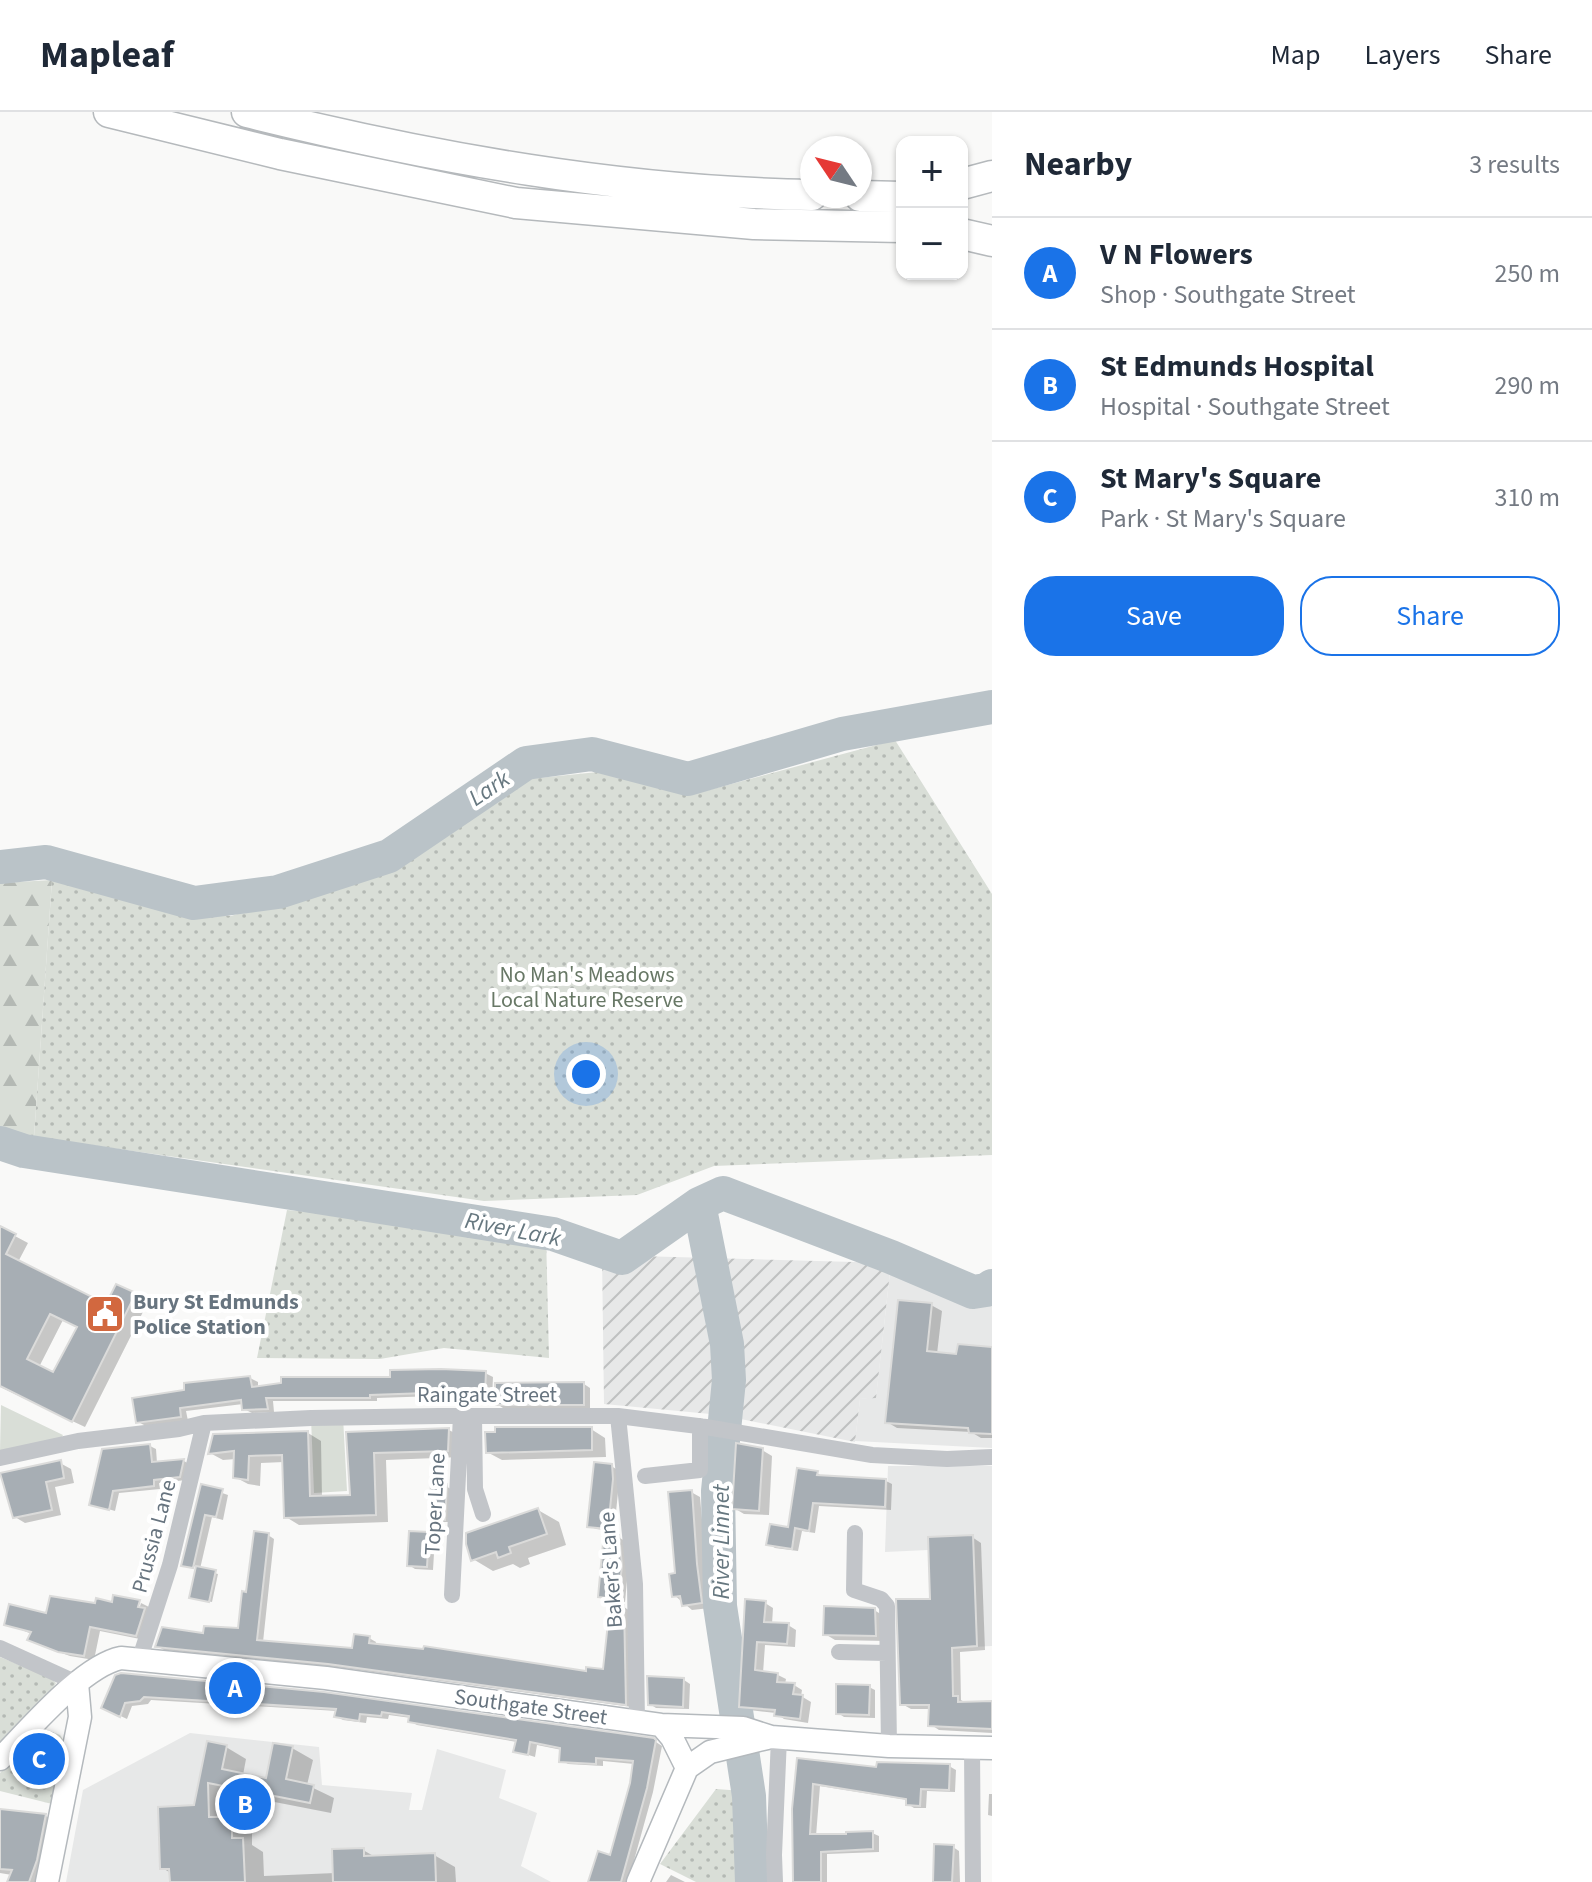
<!DOCTYPE html>
<html lang="en">
<head>
<meta charset="utf-8">
<style>
  :root { --surface:#fff; --page:#f6f6f7; --text:#1f2937; --muted:#747a83; --line:#e0e1e3; --accent:#1a73e8 }
  body { margin:0; font-family:"Source Sans 3",sans-serif; background:var(--page); color:var(--text) }
  .controls { position:absolute; right:24px; top:24px; display:grid; overflow:hidden; border-radius:16px; box-shadow:0 2px 6px #0004 }
  .controls button { width:72px; height:72px; display:grid; place-items:center; padding:0; border:0; border-bottom:2px solid var(--line); background:var(--surface); color:var(--text); font:40px sans-serif }
  .compass { position:absolute; left:800px; top:24px; width:72px; height:72px; border-radius:50%; background:var(--surface); box-shadow:0 2px 6px #0004; rotate:305deg }
  .you { position:absolute; left:586px; top:962px; width:28px; height:28px; margin:-20px; border:6px solid #fff; border-radius:50%; background:#1a73e8; box-shadow:0 0 0 12px #1a73e833 }
  .badge { display:grid; place-items:center; width:52px; height:52px; border-radius:50%; background:var(--accent); color:#fff; font-size:26px; font-weight:700 }
  .pin { position:absolute; translate:-50% -50%; border:4px solid #fff; box-shadow:0 2px 8px #0006 }
  .list { margin:0; padding:0; list-style:none }
  h2 { display:flex; justify-content:space-between; align-items:center; height:104px; margin:0; padding:0 32px; font-size:34px }
  h2 small { font-size:26px; font-weight:400; color:var(--muted) }
  .list li { display:grid; grid-template-columns:52px 1fr auto; gap:24px; align-items:center; box-sizing:border-box; height:112px; padding:0 32px; border-top:2px solid var(--line) }
  .list b { display:block; font-size:30px; white-space:nowrap }
  .list p { margin:0; font-size:26px; white-space:nowrap; color:var(--muted) }
  .list em { font-size:26px; font-style:normal; color:var(--muted) }
  .actions { display:flex; gap:16px; padding:24px 32px }
  .actions a { flex:1; padding:18px 0; border:2px solid var(--accent); border-radius:32px; text-align:center; font-size:28px; color:var(--accent) }
  .actions .main { background:var(--accent); color:#fff }
  .map { position:relative; flex:none; width:992px; height:1770px; overflow:hidden }
  header { display:flex; align-items:center; gap:48px; box-sizing:border-box; height:112px; padding:0 40px; background:var(--surface); border-bottom:2px solid var(--line) }
  header strong { font-size:38px }
  nav { display:flex; gap:44px; margin-inline-start:auto; font-size:28px }
  main { display:flex }
  aside { flex:1; background:var(--surface) }
  .map>svg:first-child { display:block }
</style>
</head>
<body>
<header>
<strong>Mapleaf</strong>
<nav><a>Map</a><a>Layers</a><a>Share</a></nav>
</header>
<main>
<div class="map">
<svg width="992" height="1770" viewBox="0 0 992 1770">
  <defs>
    <pattern id="industrial-furrows" width="10" height="10" patternUnits="userSpaceOnUse" patternTransform="scale(2)"><rect width="10" height="10" fill="#e7e8e8"/><path d="M-1 1l2-2M0 10L10 0M9 11l2-2" fill="none" stroke="#bfc1c1"/></pattern>
    <pattern id="forest-firs" width="22" height="20" patternUnits="userSpaceOnUse" patternTransform="scale(2)"><rect width="22" height="20" fill="#d9ded7"/><path d="M5 1l3.5 6h-7zM16 11l3.5 6h-7z" fill="#b4b9b4"/></pattern>
    <pattern id="park-dots" width="8" height="8" patternUnits="userSpaceOnUse" patternTransform="scale(2)"><rect width="8" height="8" fill="#d9ded7"/><path d="M2 2h.1M6 6h.1" fill="none" stroke="#b4b9b4" stroke-width="1.8" stroke-linecap="round"/></pattern>
  </defs>
  <rect width="100%" height="100%" fill="#f9f9f8"/>
  <path fill="#e7e8e8" d="M891,1151L977,1186L992,1180V1336L855,1329L860,1287L876,1285Z
    M888,1354H992V1534L932,1537L928,1438L885,1440Z
    M190,1621L319,1635L322,1673L412,1681L409,1698H422L437,1637L506,1658L499,1686L537,1701L521,1754L551,1770H66L83,1678Z"/>
  <path fill="url(#industrial-furrows)" d="M602,1143L891,1151L876,1286L860,1287L855,1330L721,1303L604,1292Z"/>
  <path fill="#d9ded7" d="M1,1293L63,1323L60,1328L0,1339Z
    M343,1305L347,1379L314,1381L311,1306Z"/>
  <path fill="url(#forest-firs)" d="M52,768L34,1025L0,1015V771Z"/>
  <path fill="url(#park-dots)" d="M895,628L992,782V1043L714,1054L637,1083L484,1089L34,1025L52,768L71,767L143,790L231,804L392,753L518,668L598,660L690,683Z
    M287,1098L546,1122L549,1246L444,1236L380,1247L257,1246Z
    M0,1545L51,1566L56,1571L52,1578L0,1630Z
    M47,1618L60,1623L66,1632L56,1693L0,1679V1661L30,1630Z
    M716,1677L743,1679L749,1744L748,1770H696L660,1752Z"/>
  <path fill="#0003" fill-rule="evenodd" d="M0,1116L28,1131L18,1150L107,1195L117,1175L148,1190L85,1315L0,1275ZM63,1208L79,1215L54,1262L39,1255Z
    M931,1193L942,1199L937,1242L958,1244L992,1237V1326H981L971,1320L897,1316L887,1310Z
    M485,1261L493,1265L492,1286L436,1284L377,1286V1289H273L274,1300L252,1301L244,1297L243,1292L186,1299L188,1309L146,1314L138,1310L250,1266L258,1270V1276Z
    M584,1272L590,1276V1296H503L497,1292Z
    M591,1317L605,1326L606,1345L502,1348L487,1340Z
    M449,1318L462,1325L461,1345L386,1348L388,1410L299,1413L286,1405L284,1350L261,1351L260,1374L248,1372L235,1365L236,1347L223,1348L210,1341L308,1321L321,1329L322,1386L352,1385L348,1321Z
    M150,1334L156,1337L157,1351L184,1349L189,1352L186,1368L159,1371L160,1377L119,1381L115,1399L91,1392Z
    M762,1338L772,1344L769,1403L744,1402L734,1396Z
    M60,1351L71,1357L74,1371L55,1375L61,1403L25,1411L15,1405Z
    M611,1354L618,1358L619,1371L614,1419L596,1417L589,1414Z
    M817,1361L824,1365L886,1369L892,1372L891,1398L819,1394L815,1421L802,1419L798,1439L775,1436L769,1432L790,1418Z
    M202,1374L228,1383L223,1408L212,1405L200,1457L218,1462L212,1490L194,1486L197,1456L186,1449Z
    M446,1374L452,1378L451,1410H437L431,1406Z
    M691,1380L700,1385L710,1496L692,1498L674,1483Z
    M538,1398L559,1410L566,1433L528,1446L530,1452L520,1456L513,1452L493,1459L473,1447Z
    M429,1422L435,1425L433,1458L415,1457L409,1453Z
    M268,1423L274,1427L263,1530L354,1538L369,1526L376,1530L375,1534L587,1561L605,1560L624,1495L630,1499L632,1595L336,1555L164,1538L157,1534L240,1518L248,1482Z
    M618,1425L625,1429L628,1458L625,1490L606,1488L600,1484Z
    M972,1425L981,1431L985,1538L960,1540L961,1588L966,1591H992V1621L939,1618L930,1612L931,1597H911L902,1592L932,1489Z
    M115,1486L140,1490H137V1505L141,1491L149,1495L145,1528L100,1519L94,1548L70,1544L39,1533L29,1527L32,1522L6,1512L113,1492Z
    M765,1491L773,1496L772,1512L788,1513L796,1518L795,1535L765,1533L763,1561L778,1563L786,1567L785,1572L794,1573L802,1578L801,1584L811,1590L808,1611L784,1607L776,1601L749,1598L741,1594Z
    M874,1498L884,1504L886,1529L835,1528L825,1522Z
    M116,1565L653,1628L662,1634L653,1680L628,1770H590L612,1745L632,1671L634,1652L603,1649V1654L568,1652L561,1648L562,1638L537,1633L535,1645L516,1639L517,1630L417,1613L410,1609L411,1606L389,1603L388,1607L367,1605L366,1611L343,1608L336,1604L337,1599L151,1588L148,1592L132,1594L127,1607L110,1599Z
    M684,1568L690,1572L689,1597L656,1596L650,1592Z
    M869,1575L875,1578V1606L844,1605L838,1601Z
    M226,1635L246,1647L243,1663L268,1668L292,1636L313,1648L307,1673L334,1686L331,1701L228,1681L229,1707L252,1718V1733L263,1740L264,1764L335,1761L363,1738L377,1746L434,1743L455,1755L456,1770H172L171,1761L162,1756Z
    M799,1648L877,1658L949,1654L956,1658L955,1680L927,1679L926,1696H914L908,1692V1688L820,1674L816,1724H848L872,1721L879,1724V1740L827,1742V1770H795Z
    M989,1682H992V1704L988,1703Z
    M0,1698L46,1704L58,1711L44,1770H9L12,1763L0,1761Z
    M953,1735L959,1739L960,1770H936Z
    M671,1763L685,1770H666Z"/>
  <g fill="none" stroke-linecap="round" stroke-linejoin="round">
    <path stroke="#bac3c8" stroke-width="34" d="M0,755L46,750L194,791L278,780L389,744L526,651L592,642L688,667L842,622L992,595
      M0,1031L24,1039L553,1122L622,1146L699,1092L723,1081L891,1145L973,1180L986,1178L992,1174
      M699,1092L727,1232L729,1268L718,1379L720,1494L749,1684L752,1770"/>
  </g>
  <path fill="#a7aeb4" stroke="#dbdbda" stroke-width="2" fill-rule="evenodd" d="M0,1114L16,1122L6,1142L106,1192L116,1172L136,1181L72,1310L0,1274ZM50,1202L77,1215L53,1260L27,1247Z
    M898,1188L932,1191L927,1239L956,1242L958,1232L992,1235V1322L969,1321L968,1316L885,1311Z
    M441,1257L486,1259L485,1283L427,1281L370,1283V1286H266L268,1297L242,1298L241,1288L180,1296L181,1305L136,1311L132,1286L184,1278V1271L250,1264L252,1275L281,1271V1265H390V1258Z
    M584,1270V1293H495V1271Z
    M495,1315H592V1338L486,1341L485,1320H495Z
    M449,1316L448,1339L374,1341L376,1403L284,1406L282,1343L249,1344L248,1368L233,1366L234,1339L208,1342L213,1322L308,1319L310,1384L350,1383L346,1320Z
    M736,1331L763,1336L759,1399L732,1397Z
    M150,1332L152,1350L184,1347L180,1365L154,1368V1374L113,1379L109,1398L89,1393L102,1337Z
    M61,1348L64,1366L46,1370L52,1398L13,1406L0,1361Z
    M594,1350L612,1352L613,1367L608,1417L587,1415Z
    M797,1356L818,1359L817,1363L886,1367L885,1395L813,1391L809,1419L795,1416L792,1437L766,1433L770,1412L788,1415Z
    M431,1371L447,1372L445,1408L429,1407Z
    M201,1372L223,1377L216,1405L205,1403L193,1456L181,1454Z
    M692,1378L697,1452L702,1491L682,1494L680,1484L672,1485L669,1462L675,1461L668,1380Z
    M538,1396L547,1422L509,1435L511,1441L498,1446L496,1440L471,1449L466,1432V1421Z
    M254,1419L269,1421L257,1528L352,1536L354,1522L370,1524L369,1531L423,1537L424,1534L586,1559V1555L603,1557L610,1492L624,1493L626,1593L328,1552L155,1535L162,1515L203,1521L204,1514L238,1516L242,1479L246,1480Z
    M409,1419L429,1420L427,1455L407,1454Z
    M604,1421L619,1423L622,1454L618,1487L598,1485Z
    M973,1423L977,1534L952,1536L953,1584H958V1590L992,1589V1617L928,1614L929,1593H900L896,1487H930L928,1425Z
    M196,1454L216,1458L209,1490L189,1486Z
    M113,1483L140,1488L138,1495L145,1496L136,1524L90,1515L84,1544L58,1540L27,1528L31,1520L4,1513L9,1492L46,1501L50,1484L95,1491L96,1486L112,1490Z
    M745,1487L766,1489L764,1510L789,1511L787,1532L757,1530L755,1558L778,1561L777,1570L795,1571L793,1582L803,1583L800,1607L774,1604L775,1598L739,1595Z
    M824,1494L875,1496L876,1524L823,1523Z
    M121,1561L324,1580L654,1626L656,1628L647,1676L621,1770H588L598,1739L610,1743L630,1671L633,1649L596,1646V1652L559,1650L560,1636L530,1630L528,1643L513,1640L516,1628L408,1610L409,1604L382,1600L381,1604L360,1602L359,1609L334,1605L336,1597L144,1585L140,1589L125,1591L120,1605L101,1596L115,1563Z
    M647,1564L684,1566L683,1595L648,1593Z
    M836,1572L870,1573L869,1603L836,1602Z
    M207,1629L227,1633L222,1657L266,1666L273,1631L293,1634L286,1667L314,1673L310,1691L208,1671L209,1705H232V1726H243L245,1770H170L169,1757H160L158,1695L194,1693Z
    M797,1646L876,1655L877,1650L950,1652L949,1678L921,1677L920,1694L906,1693V1687L813,1672L810,1722H846V1720L873,1719V1737L821,1740V1770H793L792,1697Z
    M0,1697L46,1702L37,1748L29,1770H7L12,1758L0,1757Z
    M934,1732L954,1733L952,1770H933Z
    M364,1736V1744L435,1741L436,1770H333L332,1737Z"/>
  <g fill="none" stroke-linecap="round" stroke-linejoin="round">
    <g stroke="#b4b9bd" stroke-width="25">
      <path id="secondary" d="M661,1613L672,1626L687,1656
        M0,1647C29,1618 82,1554 121,1546L326,1566L661,1613L743,1616L771,1625L889,1634L992,1636
        M47,1770L80,1605L77,1571
        M638,1770L687,1656L710,1640L767,1626"/>
    </g>
    <g stroke="#b5b9bc" stroke-width="33">
      <path id="highway" d="M109,0L280,42L516,91L754,112L902,115
        M247,0C432,46 622,80 812,83
        M962,72L992,64
        M860,84L902,85
        M962,122L992,129"/>
    </g>
    <path stroke="#c2c5c9" stroke-width="16" d="M474,1304L475,1377L483,1402
      M618,1304L635,1472L637,1610
      M0,1346L78,1329L179,1317L204,1311L311,1306L439,1304H618L706,1315L872,1343L947,1347L992,1345
      M645,1364L700,1358V1314
      M855,1421L854,1478L881,1487L887,1494L889,1634
      M452,1483L461,1304
      M0,1536L77,1571
      M839,1540L887,1541
      M140,1546L170,1453L204,1311
      M972,1636L973,1770
      M775,1770L774,1743L779,1626"/>
    <use href="#secondary" stroke="#fff" stroke-width="22"/>
    <use href="#highway" stroke="#fff" stroke-width="30"/>
  </g>
  <defs>
    <g id="civic-square" transform="scale(2)"><rect x="-9" y="-9" width="18" height="18" rx="4" fill="#d2683f" stroke="#fff"/><path d="M-.6-6.5H3V-4.5H.6V-3L4-1V1h2V6H-6V1h2V-1L-.6-3ZM-1.2 2.5V6h2.4V2.5Z" fill="#fff"/></g>
  </defs>
  <g fill-rule="evenodd">
    <use href="#civic-square" x="105" y="1202"/>
  </g>
  <g text-anchor="middle" stroke-width="8" stroke-linejoin="round" paint-order="stroke">
    <g font-size="22" fill="#687866" stroke="#fff">
      <text x="587" y="870">No Man's Meadows<tspan x="587" dy="25">Local Nature Reserve</tspan></text>
    </g>
    <g font-size="22" font-weight="bold" fill="#67747f" stroke="#fff" text-anchor="start">
      <text x="133" y="1197">Bury St Edmunds<tspan x="133" dy="25">Police Station</tspan></text>
    </g>
    <g font-size="22" fill="#67747f" stroke="#fff">
      <text x="487" y="1290">Raingate Street</text>
      <text transform="translate(434 1392) rotate(-87)" y="8">Toper Lane</text>
      <text transform="translate(153 1424) rotate(-75)" y="8">Prussia Lane</text>
      <text transform="translate(610 1458) rotate(-94)" y="8">Baker's Lane</text>
      <text transform="translate(531 1594) rotate(8)" y="8">Southgate Street</text>
    </g>
    <g font-size="24" font-style="italic" fill="#677880" stroke="#fff">
      <text transform="translate(489 676) rotate(-34)" y="8">Lark</text>
      <text transform="translate(513 1117) rotate(11)" y="8">River Lark</text>
      <text transform="translate(721 1430) rotate(-90)" y="8">River Linnet</text>
    </g>
  </g>
</svg>
<div class="controls">
<button>+</button>
<button>−</button>
</div>
<svg class="compass" viewBox="-18 -18 36 36"><path d="M0-13l5 13h-10z" fill="#e53935"/><path d="M0 13l5-13h-10z" fill="#747a83"/></svg>
<div class="you"></div>
<div class="pin badge" style="left:235px;top:1576px">A</div>
<div class="pin badge" style="left:245px;top:1692px">B</div>
<div class="pin badge" style="left:39px;top:1647px">C</div>
</div>
<aside>
<h2>Nearby<small>3 results</small></h2>
<ul class="list">
<li><span class="badge">A</span><div><b>V N Flowers</b><p>Shop · Southgate Street</p></div><em>250 m</em></li>
<li><span class="badge">B</span><div><b>St Edmunds Hospital</b><p>Hospital · Southgate Street</p></div><em>290 m</em></li>
<li><span class="badge">C</span><div><b>St Mary's Square</b><p>Park · St Mary's Square</p></div><em>310 m</em></li>
</ul>
<div class="actions"><a class="main">Save</a><a>Share</a></div>
</aside>
</main>
</body>
</html>
